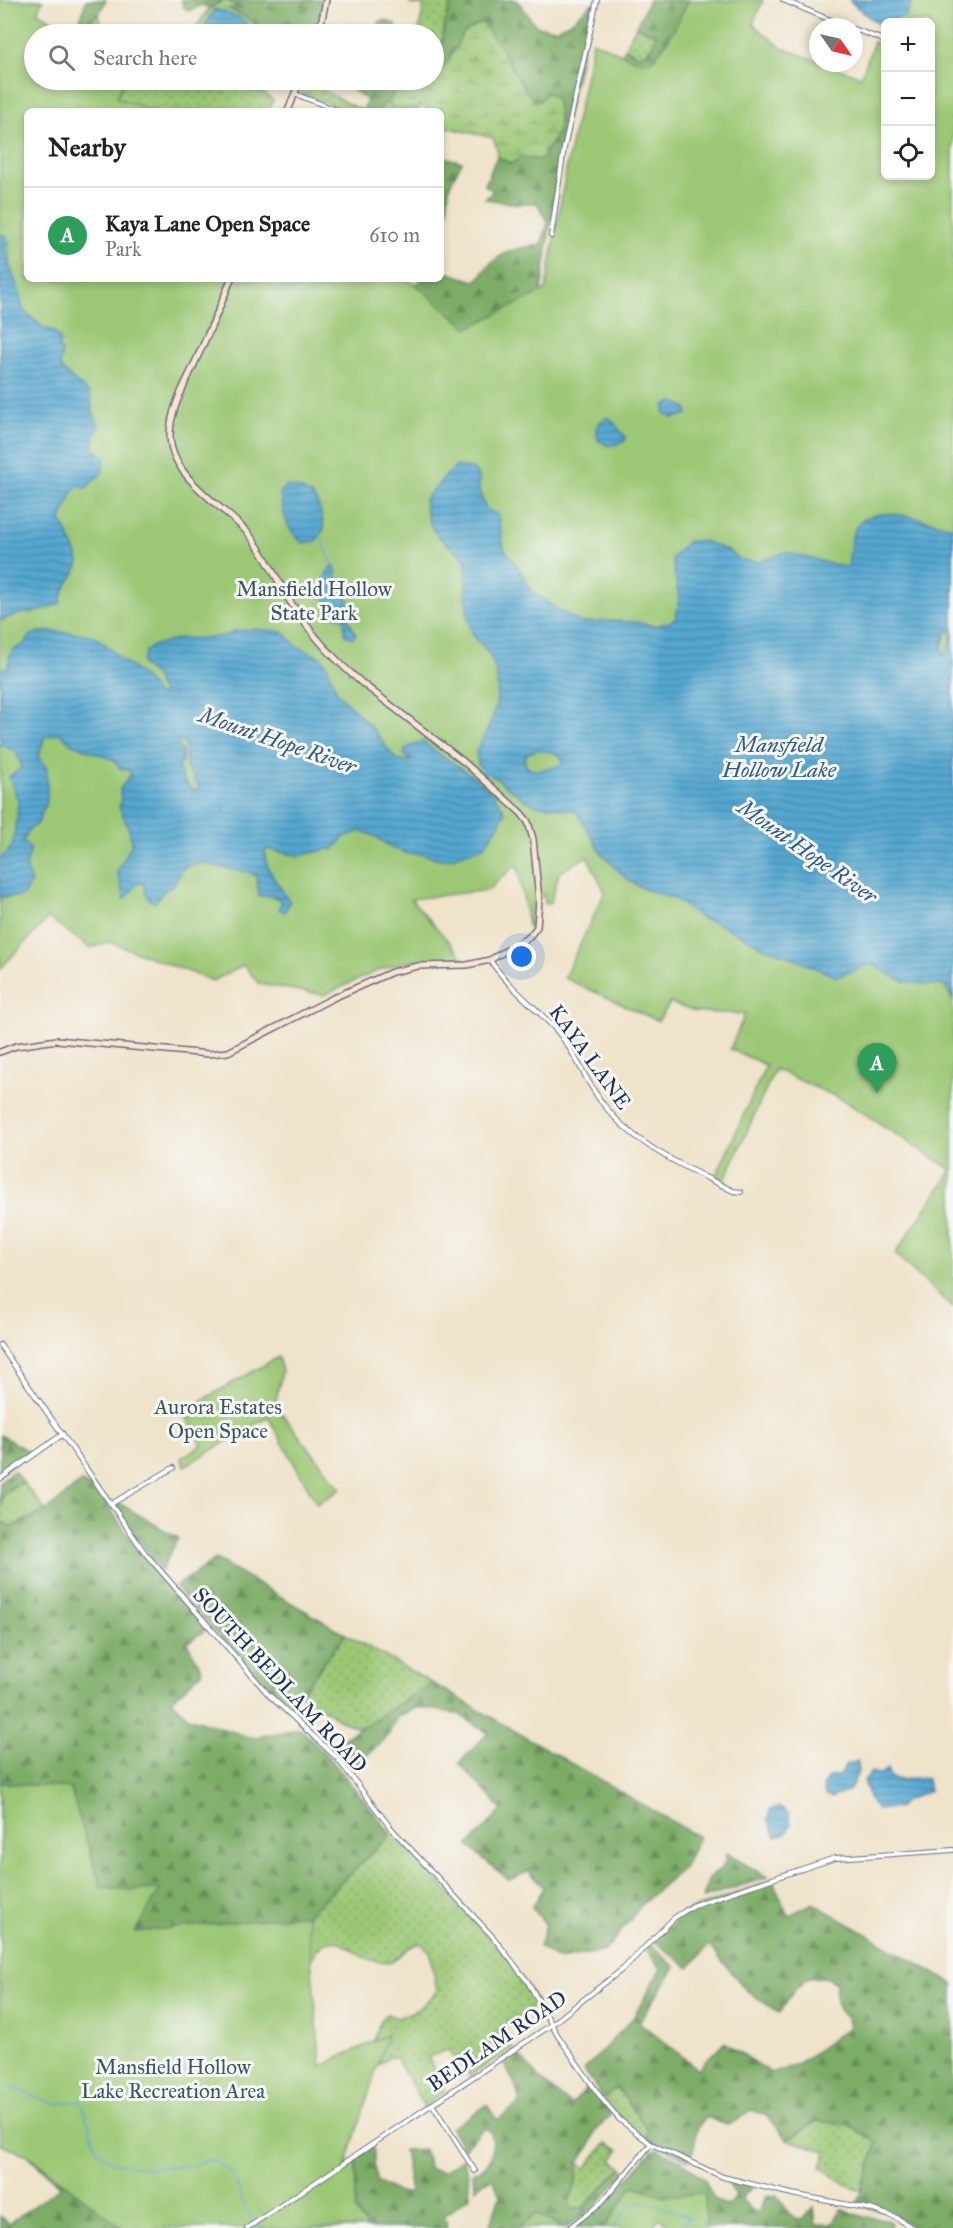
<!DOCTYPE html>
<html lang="en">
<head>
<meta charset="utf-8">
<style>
  :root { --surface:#fff; --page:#f6f6f6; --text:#222; --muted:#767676; --line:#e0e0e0; --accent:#d1495b }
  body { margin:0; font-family:"IM FELL Great Primer",serif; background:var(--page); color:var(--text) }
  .controls { position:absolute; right:18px; top:18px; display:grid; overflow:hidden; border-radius:9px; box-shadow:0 3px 9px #0003 }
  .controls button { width:54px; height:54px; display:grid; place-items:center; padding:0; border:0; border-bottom:2px solid var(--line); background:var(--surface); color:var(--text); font:30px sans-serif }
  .compass { position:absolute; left:809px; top:18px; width:54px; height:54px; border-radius:50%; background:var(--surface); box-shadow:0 3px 9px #0003; rotate:124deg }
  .you { position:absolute; left:522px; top:957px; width:21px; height:21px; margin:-15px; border:4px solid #fff; border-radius:50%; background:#1a73e8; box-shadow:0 0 0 9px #1a73e833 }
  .badge { display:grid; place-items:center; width:39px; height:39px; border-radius:50%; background:var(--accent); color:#fff; font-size:20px; font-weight:700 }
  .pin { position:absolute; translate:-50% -50px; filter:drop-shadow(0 2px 3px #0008) }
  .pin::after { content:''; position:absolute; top:32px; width:21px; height:18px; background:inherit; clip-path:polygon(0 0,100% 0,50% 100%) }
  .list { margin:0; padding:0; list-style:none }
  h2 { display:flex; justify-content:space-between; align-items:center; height:78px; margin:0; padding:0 24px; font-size:26px }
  h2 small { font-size:20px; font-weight:400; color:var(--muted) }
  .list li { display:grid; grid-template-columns:39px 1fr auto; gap:18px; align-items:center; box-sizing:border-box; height:96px; padding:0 24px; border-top:2px solid var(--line) }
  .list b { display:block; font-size:22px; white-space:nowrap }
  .list p { margin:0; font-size:20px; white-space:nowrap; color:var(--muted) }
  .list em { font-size:20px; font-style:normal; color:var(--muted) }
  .icon { flex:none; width:33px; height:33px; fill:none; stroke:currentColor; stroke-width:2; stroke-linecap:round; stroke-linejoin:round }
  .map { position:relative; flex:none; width:953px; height:2228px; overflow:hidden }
  .search { position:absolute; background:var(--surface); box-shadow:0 3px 9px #0003; left:24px; top:24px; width:420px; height:66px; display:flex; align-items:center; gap:15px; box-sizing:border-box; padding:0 21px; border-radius:33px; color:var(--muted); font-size:22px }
  .panel { position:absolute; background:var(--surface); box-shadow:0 3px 9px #0003; left:24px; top:108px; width:420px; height:174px; border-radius:9px }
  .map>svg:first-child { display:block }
</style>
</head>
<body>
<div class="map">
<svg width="953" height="2228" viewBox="0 0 953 2228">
  <defs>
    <pattern id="grass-dots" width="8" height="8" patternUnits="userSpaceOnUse" patternTransform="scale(1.5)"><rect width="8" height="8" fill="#9cc875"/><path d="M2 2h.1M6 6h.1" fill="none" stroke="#7ea363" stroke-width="1.8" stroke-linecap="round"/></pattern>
    <pattern id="forest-firs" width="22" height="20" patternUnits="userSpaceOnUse" patternTransform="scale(1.5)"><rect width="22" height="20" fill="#7dac66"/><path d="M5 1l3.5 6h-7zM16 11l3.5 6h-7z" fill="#668c57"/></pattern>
    <pattern id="wetland-marsh" width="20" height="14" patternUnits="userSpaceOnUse" patternTransform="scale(1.5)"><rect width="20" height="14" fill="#9cc875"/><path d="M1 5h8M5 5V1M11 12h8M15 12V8" fill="none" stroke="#7ea363"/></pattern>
    <pattern id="water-rules" width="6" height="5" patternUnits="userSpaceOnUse" patternTransform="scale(1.5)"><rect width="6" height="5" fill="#55a7d0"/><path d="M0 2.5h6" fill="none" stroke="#4688ac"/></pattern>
  </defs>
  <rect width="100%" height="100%" fill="#f6f6f2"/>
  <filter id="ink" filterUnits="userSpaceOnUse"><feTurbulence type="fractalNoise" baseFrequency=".0167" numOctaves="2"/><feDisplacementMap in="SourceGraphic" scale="12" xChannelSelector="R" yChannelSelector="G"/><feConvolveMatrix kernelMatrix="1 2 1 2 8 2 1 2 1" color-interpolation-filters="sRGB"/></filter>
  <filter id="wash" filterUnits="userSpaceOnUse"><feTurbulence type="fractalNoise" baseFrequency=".008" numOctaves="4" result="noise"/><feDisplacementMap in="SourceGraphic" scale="24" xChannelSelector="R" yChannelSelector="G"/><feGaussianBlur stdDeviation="1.35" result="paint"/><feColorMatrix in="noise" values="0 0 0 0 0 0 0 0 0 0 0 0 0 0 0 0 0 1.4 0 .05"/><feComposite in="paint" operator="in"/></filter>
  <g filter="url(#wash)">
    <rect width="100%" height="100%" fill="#efe3c9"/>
    <path fill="url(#grass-dots)" stroke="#5c7c6a" stroke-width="1.5" d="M224,0L235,2L237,5L229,9C242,15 253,18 259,31L255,34H189C205,21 201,9 224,0Z
      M410,0H453C442,21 444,46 434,67V34H408L419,30L424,5L410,4Z
      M96,13L99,15L103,29L109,34H78Z
      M636,26L658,35C653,45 650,52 639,56L625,48Z
      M117,80H247L250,82L248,87L258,93L263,92L273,100L268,111H74L123,82Z
      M303,80L357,108L359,111H348L302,94L299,89Z
      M384,103L419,108V111H379Z
      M23,1482L46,1511L11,1527L0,1521C0,1498 1,1491 23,1482Z
      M345,1634L432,1683L373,1722L358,1728L338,1719L301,1693Z
      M391,1834C442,1887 501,1938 537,2003L498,2032L513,2048L470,2076L448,2050L428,2057L445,2091L424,2107L396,2058L390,2057L378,2065L386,2036L373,2042C380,2032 376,2020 387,2014L398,2018L418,2009L437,1991L430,1951L420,1943L410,1947L392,1962C384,1962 376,1962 368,1959C343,1949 331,1923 311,1960L307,1915Z
      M617,2087L648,2130L647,2139L624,2121L603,2098Z
      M816,2121L847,2124L878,2142L861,2190L845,2184L821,2167L826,2151L787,2140Z
      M606,2143L619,2150L612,2161L622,2167L583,2208L571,2210L569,2203L575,2187L578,2163L585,2169Z"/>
    <path fill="url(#forest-firs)" stroke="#4c6e62" stroke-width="1.5" d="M86,0H106L98,17L96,14L78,34L74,30L82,15Z
      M181,0H224L208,8L202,5L188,11L184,7Z
      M226,0H323L316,34H255L259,31C252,18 241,15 229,9L237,5Z
      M453,0H517L536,26L557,29L572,21L594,2L563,133L541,293L468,328L416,285L422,279H441V273L446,272L475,281C485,274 484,268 491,263C506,250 522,247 541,245L548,223L537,203L518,204L485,199L493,191L485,185L497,156L511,164L520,157L544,152L560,122L556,99L537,102L531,99L512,70L507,57L482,22L464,32L447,63L434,77C434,67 437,62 440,53C444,34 444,17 453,0Z
      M649,0H689L670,37L652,61H637L622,55L625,48L639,56C650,52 653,45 657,35L636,26Z
      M385,20L396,24L397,33L401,34H382L376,28L380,21Z
      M342,80H398L389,105L384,103L379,111H359L357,108L363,110L367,100L342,82Z
      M441,126L446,127L444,157L462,162C451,181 447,187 448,210L441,213Z
      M0,1435L30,1452L0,1474Z
      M14,1471L23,1482L9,1488L0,1501V1481Z
      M81,1482L98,1491L143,1557L207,1629L187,1643L203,1671L171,1701L188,1717L252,1738L300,1728L333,1762L391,1834L307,1915L134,1933L159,1889L131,1890L101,1887L70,1788L0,1783V1521L11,1527L46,1511Z
      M117,1502L178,1538L161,1571L114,1505Z
      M216,1559L345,1634L290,1709L269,1691L175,1587Z
      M432,1683L699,1837L684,1868L645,1901L605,1951L558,1959L539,1947L546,1925L532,1907L544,1888L529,1871L509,1880L468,1846L502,1810L459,1763L488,1733L459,1714L418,1707L397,1717L389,1734L351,1771L329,1748Z
      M726,1853L768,1877L702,1898C704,1892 706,1883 710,1878C717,1870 727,1868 726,1853Z
      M773,1880L788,1916L813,1903L953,1984V2228H915L889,2212L856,2205L878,2142L847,2124L816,2121L787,2140L768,2116L751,2110C732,2124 730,2129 708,2117C695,2124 697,2134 694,2147C693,2151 690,2156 689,2160L647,2139L648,2130L617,2087L603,2098L584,2070L633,2018L661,1968L646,1950L650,1944L675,1967L639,2022L698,2069L724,2042L771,2073C801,2066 825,2045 849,2027L847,2018C834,2008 835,1997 836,1983L825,1977L808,1978L795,1989L779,2013L746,1990L709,1945L689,1968L654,1941L685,1912Z
      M516,2052L540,2079L571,2105L589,2086L611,2114L595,2132L590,2146L578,2163L575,2187L569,2203L571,2210L583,2208L622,2167L626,2171L598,2204L566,2228H555L559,2225L536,2214L518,2228H487L491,2222L500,2196L493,2179L481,2183L476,2189L472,2173C494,2167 495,2150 490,2130L483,2129L463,2149L451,2128L487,2105L497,2120L520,2103L516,2087L503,2061Z
      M373,2146L376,2181L399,2193H411L404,2150L424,2149L430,2169L443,2172L463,2158L468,2175L470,2196L445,2215L447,2228H367L355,2210L356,2159Z
      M657,2149L682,2161L695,2173L704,2178C710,2191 712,2202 728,2206L735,2197L728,2181L750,2185L752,2188L743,2195L742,2200L753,2211L759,2212L766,2197L776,2195C786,2204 787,2219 803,2220L814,2207L816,2224H833L841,2209L864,2217L886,2219L891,2223L890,2228H705V2193L665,2196L633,2186L604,2228H572L602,2208L652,2151Z
      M28,2155L122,2228H0V2216L8,2224L60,2187C52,2174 37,2169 28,2155Z"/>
    <path fill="url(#wetland-marsh)" stroke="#5c7c6a" stroke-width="1.5" d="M482,22C490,34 500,45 507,58C513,70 526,97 537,102L541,100L547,92L556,99C561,124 562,133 544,152L545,156L542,160L520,157L511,164L497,156L498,152L493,138L441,126V111H429L420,105L419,108H399L389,105L398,80H415L412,90H417L422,84L434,80V77L447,63L464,32Z"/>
    <path fill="#9cc875" stroke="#5c7c6a" stroke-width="1.5" d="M0,0H43L37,12L47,17L64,30L62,34H34V80H117L123,82L117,98L153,111H27V279H404L416,285L468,328L546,290L567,165L593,41L637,61H652L670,37L689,0H763L753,24L782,48L818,61V63H825L861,77L874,42L885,46L886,176H930V22H894L911,6V0H953V1308L895,1254L952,1170L843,1100L775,1069L724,1182L715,1178L766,1065L730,1049L745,1014L696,1012L670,1003L658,1021L564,978L605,892L587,856L559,873L551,902L545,904L544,894L532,905L529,930L517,864L488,890L411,899L465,960H422L398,964L377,971L324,995L259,984L244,965L213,981L110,942L90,948L48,918L0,969Z
      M278,1357L282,1371L275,1405L341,1489L317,1504L268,1417L185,1466L181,1458L202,1445L183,1411Z
      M0,1783L70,1788L101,1887L131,1890L160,1889L135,1932L307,1915L321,2066L387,2035L346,2165L356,2159L355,2210L367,2228H122L28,2155L0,2145Z
      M633,2186L665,2196L705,2193V2228H672L659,2218L651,2228H604Z
      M536,2214L559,2225L555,2228H518Z"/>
    <path fill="url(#water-rules)" stroke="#386b97" stroke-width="1.5" fill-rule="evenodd" d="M849,0H911L906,16L897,17L894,22H886L885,27C875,24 858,8 849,0Z
      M215,9L238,17L246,22L244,31C233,36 216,37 205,32V25Z
      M0,234L6,236L9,244L7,249L9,255V265L18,287L23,310L45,329L54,331L61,341L58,346L62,352L60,363L62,370L90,394L93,413L99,425L95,434L93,449L105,458L102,473L86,488L79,487L73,491L61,520C64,526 79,557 79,562C77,576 59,589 61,603L40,611L14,615L0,621Z
      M674,402L687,408L688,414L674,418L665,414L664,409L666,404Z
      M609,417L626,438L624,442L608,446L598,440L596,428L601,421Z
      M457,466L472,469L479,476V491L486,509L498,515L504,549L518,567L531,590L560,611L581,623L608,621L637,622L654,626L670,622L676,617L679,599L672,558L688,541H704L728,551L741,560L758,562L785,552L848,568C850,556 849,543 854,531C867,499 928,521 953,527V1000L945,986C928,984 912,985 896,978C887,974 880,967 871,964L836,977L786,955L770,950L717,923L702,919L675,899L644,889L628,880L602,854L576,811L550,806L537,805L526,801L478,765L476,751C493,723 507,689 490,656C486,648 477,643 473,634C464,613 467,584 466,561C460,553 452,548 444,542C430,531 427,517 424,500C435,489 444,475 457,466ZM949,630L952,634L949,648L943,654C941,648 943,634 949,630ZM537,750C546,751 561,752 564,762C559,767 534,774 527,767C524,764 525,760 525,757L528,753Z
      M286,486C315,490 321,502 324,529L316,541L303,543C286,531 283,513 280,493Z
      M333,565L336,569L337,581L349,601L348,619L356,634L352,638L345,635L344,619L331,613C324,596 318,579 333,565Z
      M255,629L283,632L298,647L321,657L327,665L337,692L373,729L393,756L400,761L412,759L404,755L405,749L422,741C445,761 495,783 505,813L497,828L483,847L452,858L439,859L421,854H408L390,847L375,836L361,831L344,837L334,850L329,849L299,856L266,849C261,865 281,888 290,902L285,912L279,909L281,901C275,894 266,896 259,896L256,876L249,872L232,870L204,863L184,867L174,884L164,891L156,902L151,901L146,894L145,886L141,883L137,884L125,899L117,872L132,843L129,830L119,806L121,800L120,789L131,774L128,770L120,768L112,759L72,744L60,733L45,737L38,757L47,768V800L38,823L28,831L23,841L31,850L26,864L31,884C20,903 17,895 0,897V859L12,847L17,817L18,801L9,777L20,769L21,765L16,752L5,746L0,747V668H8C9,664 9,659 10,655C13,647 19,648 24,644C28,641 29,636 34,634C44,629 82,633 93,636C101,639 108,647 114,653C130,668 145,674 157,695L161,696L163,693L158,686L156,677L143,666L142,662L145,652L152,646L181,638H210L228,635L235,631ZM177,742L185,743L186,767L198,786V791C186,789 182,776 178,766L182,762V750L178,747Z
      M858,1761V1772L850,1790L832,1798L825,1796L823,1787C825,1778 831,1774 840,1776L845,1765Z
      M888,1769L890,1777C903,1785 915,1773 927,1779L929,1791L903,1802L899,1808L877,1809L869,1799L864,1781L871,1772L880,1774Z
      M779,1807L788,1813L791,1823L786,1834L776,1837L768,1819L770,1810Z"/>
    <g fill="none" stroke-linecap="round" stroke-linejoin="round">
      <path stroke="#55a7d0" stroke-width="1.5" d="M320,535L333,565
        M0,2083L54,2104L81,2101L97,2150L115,2163L151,2168L194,2165L211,2159C245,2177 234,2195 253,2220
        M258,2225L260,2228
        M615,2228C619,2222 623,2212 629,2207C641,2195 675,2211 689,2217L681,2228"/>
      <path stroke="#55a7d0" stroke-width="8" d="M483,773L494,764"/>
    </g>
  </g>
  <g filter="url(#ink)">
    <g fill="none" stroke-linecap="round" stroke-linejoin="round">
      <g stroke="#656e83" stroke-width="6">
        <path id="street" d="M783,0L847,27
          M854,29L886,41
          M295,94L339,111
          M551,236L564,148L597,0
          M490,960C508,987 535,1006 556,1030C576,1052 585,1081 603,1104C636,1147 686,1167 733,1191L741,1192
          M0,1345L145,1553L269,1695L337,1758L390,1827L493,1937L528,1982L558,2036L602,2099L620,2120L651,2144L723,2177L792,2194L870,2209L897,2218L912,2228
          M0,1479L63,1434
          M111,1504L173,1468
          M432,2104L475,2171
          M247,2228L551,2025L624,1968L674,1918L694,1905L835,1858L953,1850
          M569,2228L602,2202L651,2144"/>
      </g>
      <g stroke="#656e83" stroke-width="8">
        <path id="secondary" d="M319,34L326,0
          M288,111L300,80
          M0,1052L16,1046L57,1040L209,1054L228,1052L333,998L392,972L418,966L467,965L490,960L529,937L537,927L539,900L533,839L528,822L521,813L464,762L362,683C337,662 313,636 295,609C278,584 267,555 247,532C221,504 170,477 170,435C170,411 183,388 193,367C206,338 220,309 231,279"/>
      </g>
      <use href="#street" stroke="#fff" stroke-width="4"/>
      <use href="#secondary" stroke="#fde4d1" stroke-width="5"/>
    </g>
  </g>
  <g text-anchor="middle" stroke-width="6" stroke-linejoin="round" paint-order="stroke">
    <g font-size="21" fill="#3b5564" stroke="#f6f6f2">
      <text x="314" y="596">Mansfield Hollow<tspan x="314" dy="24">State Park</tspan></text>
      <text x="218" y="1414">Aurora Estates<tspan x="218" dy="24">Open Space</tspan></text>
      <text x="173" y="2074">Mansfield Hollow<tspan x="173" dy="24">Lake Recreation Area</tspan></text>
    </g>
    <g font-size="21" fill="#1b2f5e" stroke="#f6f6f2">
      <text transform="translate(590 1057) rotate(54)" y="7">KAYA LANE</text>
      <text transform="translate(280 1680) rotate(47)" y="7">SOUTH BEDLAM ROAD</text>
      <text transform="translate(497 2041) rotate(-34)" y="7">BEDLAM ROAD</text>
    </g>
    <g font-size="22" font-style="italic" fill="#2f5986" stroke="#f6f6f2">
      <text transform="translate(278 740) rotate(19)" y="8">Mount Hope River</text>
      <text x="779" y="752">Mansfield<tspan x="779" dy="25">Hollow Lake</tspan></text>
      <text transform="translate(808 851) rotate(35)" y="8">Mount Hope River</text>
    </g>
  </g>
</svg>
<div class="controls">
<button>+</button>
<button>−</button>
<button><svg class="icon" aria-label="locate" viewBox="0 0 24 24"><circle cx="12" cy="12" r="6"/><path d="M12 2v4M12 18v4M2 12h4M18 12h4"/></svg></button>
</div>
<svg class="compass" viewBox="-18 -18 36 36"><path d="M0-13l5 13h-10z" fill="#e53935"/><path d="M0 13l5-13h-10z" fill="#767676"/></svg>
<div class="you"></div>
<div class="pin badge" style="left:877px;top:1093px;background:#2e9e5b">A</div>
<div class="search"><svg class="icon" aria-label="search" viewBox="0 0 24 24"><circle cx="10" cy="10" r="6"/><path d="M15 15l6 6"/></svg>Search here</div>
<section class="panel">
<h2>Nearby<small></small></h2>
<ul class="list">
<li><span class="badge" style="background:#2e9e5b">A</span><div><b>Kaya Lane Open Space</b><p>Park</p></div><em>610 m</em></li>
</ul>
</section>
</div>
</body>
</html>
